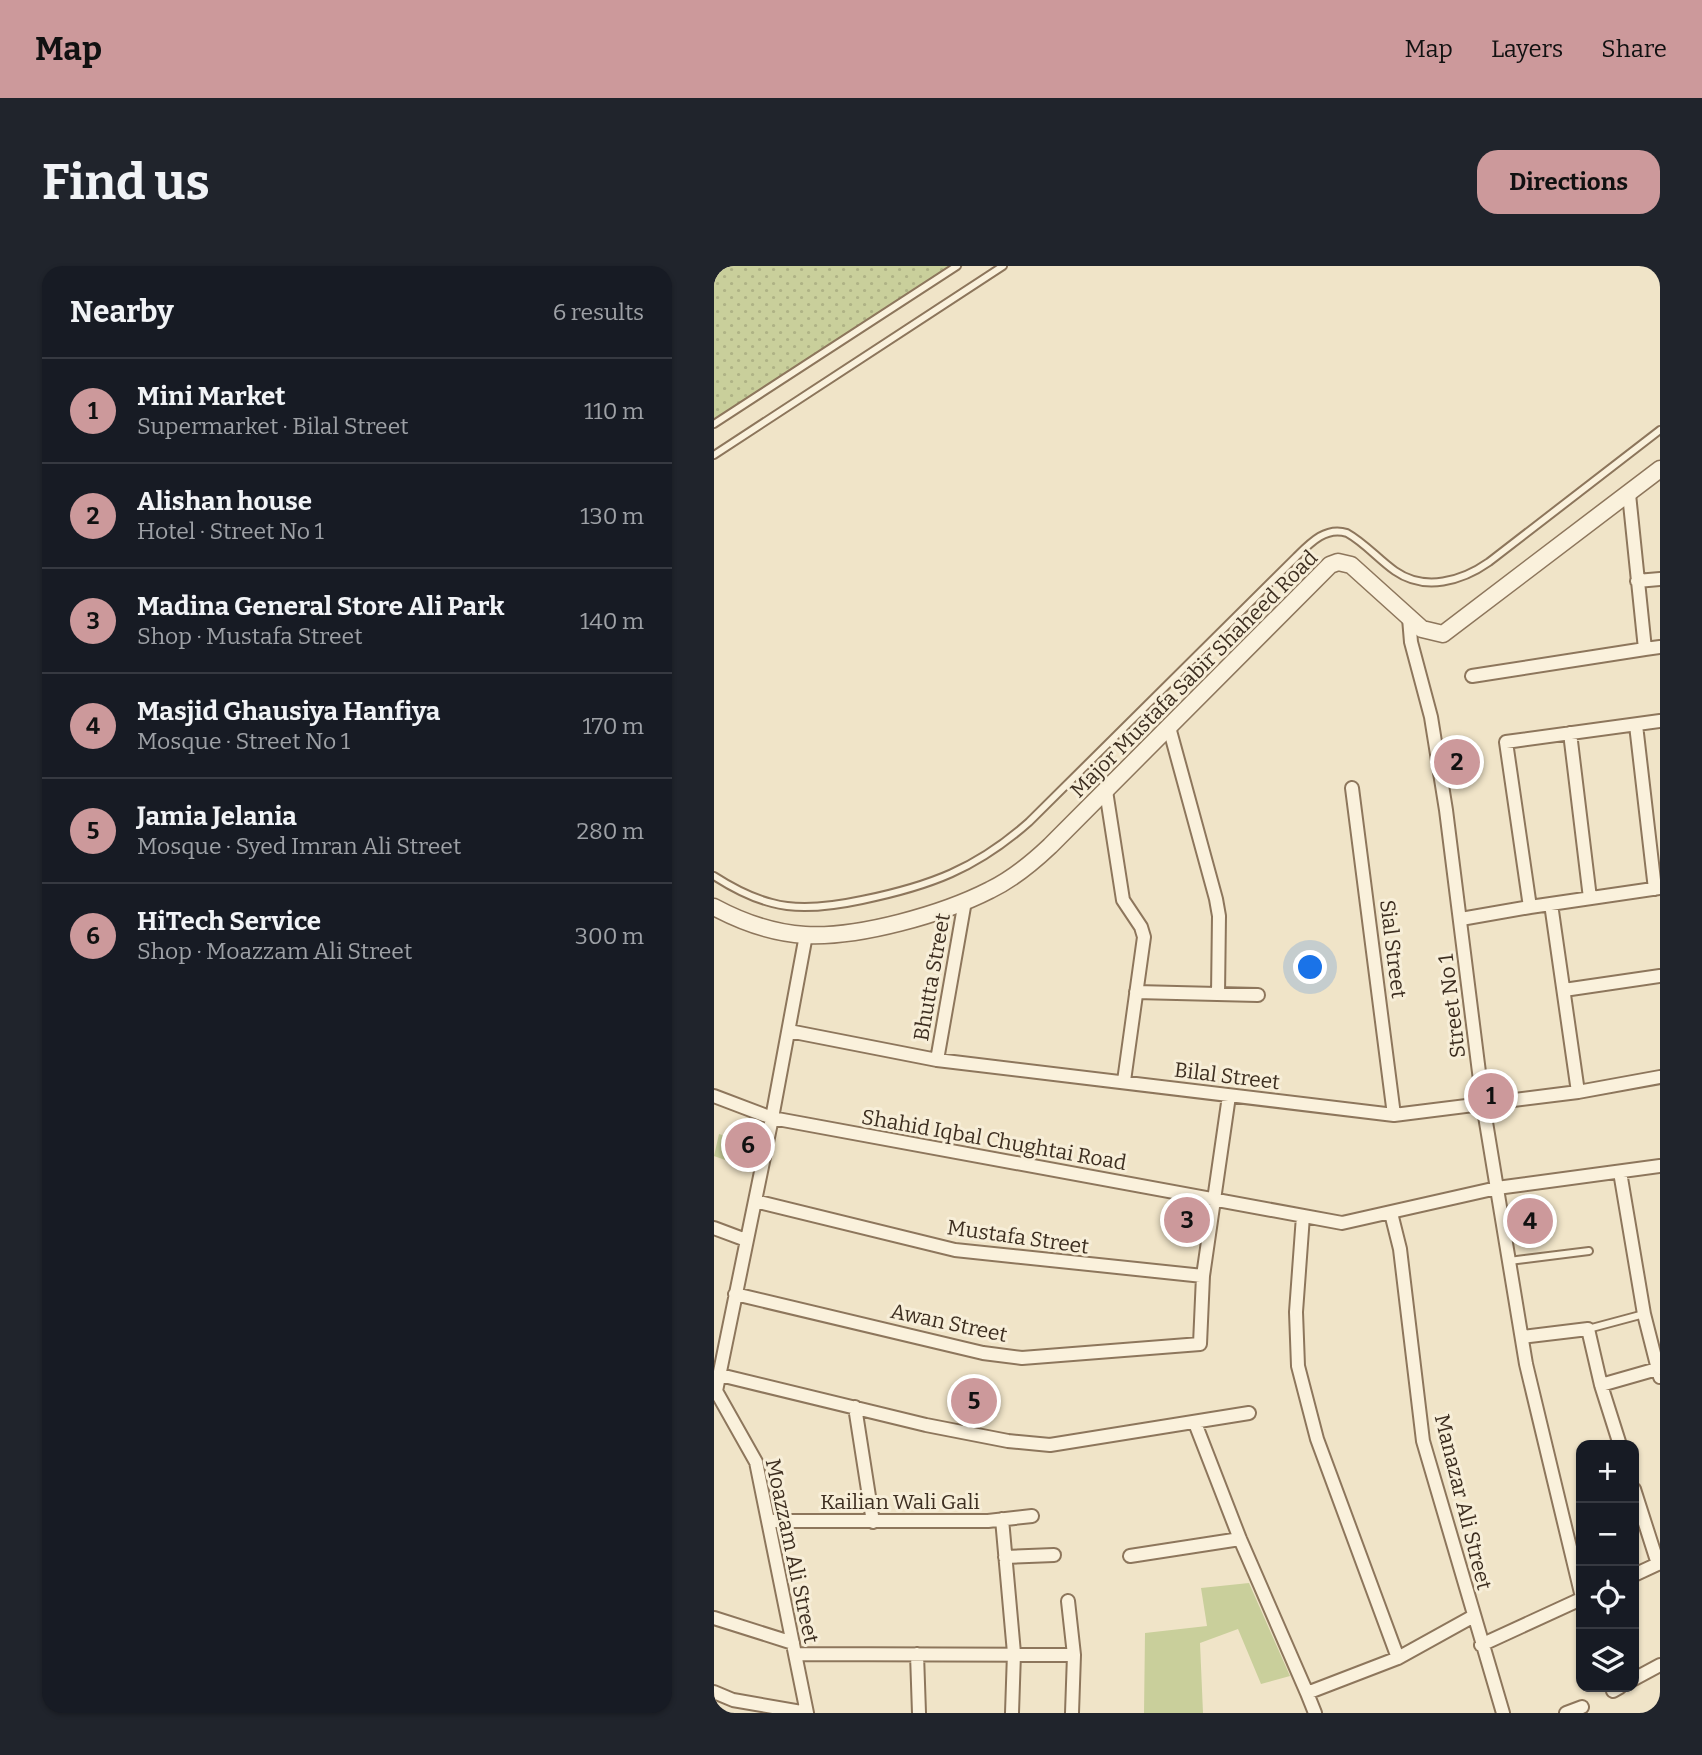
<!DOCTYPE html>
<html lang="en">
<head>
<meta charset="utf-8">
<style>
  :root { --surface:#171b24; --page:#20242c; --text:#f1f3f6; --muted:#9ea1a6; --line:#363941; --accent:#cc999b }
  body { margin:0; font-family:Bitter,serif; background:var(--page); color:var(--text) }
  .controls { position:absolute; right:21px; bottom:21px; display:grid; overflow:hidden; border-radius:14px; box-shadow:0 2px 5px #0004 }
  .controls button { width:63px; height:63px; display:grid; place-items:center; padding:0; border:0; border-bottom:2px solid var(--line); background:var(--surface); color:var(--text); font:35px sans-serif }
  .you { position:absolute; left:597px; top:702px; width:24px; height:24px; margin:-18px; border:5px solid #fff; border-radius:50%; background:#1a73e8; box-shadow:0 0 0 10px #1a73e833 }
  .badge { display:grid; place-items:center; width:46px; height:46px; border-radius:50%; background:var(--accent); color:#111; font-size:23px; font-weight:700 }
  .pin { position:absolute; translate:-50% -50%; border:4px solid #fff; box-shadow:0 2px 7px #0006 }
  .list { margin:0; padding:0; list-style:none }
  h2 { display:flex; justify-content:space-between; align-items:center; height:91px; margin:0; padding:0 28px; font-size:30px }
  h2 small { font-size:23px; font-weight:400; color:var(--muted) }
  .list li { display:grid; grid-template-columns:46px 1fr auto; gap:21px; align-items:center; box-sizing:border-box; height:105px; padding:0 28px; border-top:2px solid var(--line) }
  .list b { display:block; font-size:26px; white-space:nowrap }
  .list p { margin:0; font-size:23px; white-space:nowrap; color:var(--muted) }
  .list em { font-size:23px; font-style:normal; color:var(--muted) }
  .icon { flex:none; width:38px; height:38px; fill:none; stroke:currentColor; stroke-width:2; stroke-linecap:round; stroke-linejoin:round }
  .map { position:relative; flex:none; width:946px; height:1447px; overflow:hidden; border-radius:21px }
  header { display:flex; align-items:center; gap:42px; box-sizing:border-box; height:98px; padding:0 35px; background:var(--accent); color:#111 }
  header strong { font-size:33px }
  nav { display:flex; gap:38px; margin-inline-start:auto; font-size:24px }
  .intro { display:flex; align-items:center; justify-content:space-between; box-sizing:border-box; height:168px; padding:0 42px }
  h1 { margin:0; font-size:49px }
  .button { padding:18px 32px; border-radius:21px; background:var(--accent); color:#111; font-size:24px; font-weight:700 }
  main { display:flex; gap:42px; padding:0 42px }
  aside { flex:1; background:var(--surface); border-radius:21px; box-shadow:0 2px 5px #0004 }
  .map>svg:first-child { display:block }
</style>
</head>
<body>
<header>
<strong>Map</strong>
<nav><a>Map</a><a>Layers</a><a>Share</a></nav>
</header>
<div class="intro"><h1>Find us</h1><a class="button">Directions</a></div>
<main>
<aside>
<h2>Nearby<small>6 results</small></h2>
<ul class="list">
<li><span class="badge">1</span><div><b>Mini Market</b><p>Supermarket · Bilal Street</p></div><em>110 m</em></li>
<li><span class="badge">2</span><div><b>Alishan house</b><p>Hotel · Street No 1</p></div><em>130 m</em></li>
<li><span class="badge">3</span><div><b>Madina General Store Ali Park</b><p>Shop · Mustafa Street</p></div><em>140 m</em></li>
<li><span class="badge">4</span><div><b>Masjid Ghausiya Hanfiya</b><p>Mosque · Street No 1</p></div><em>170 m</em></li>
<li><span class="badge">5</span><div><b>Jamia Jelania</b><p>Mosque · Syed Imran Ali Street</p></div><em>280 m</em></li>
<li><span class="badge">6</span><div><b>HiTech Service</b><p>Shop · Moazzam Ali Street</p></div><em>300 m</em></li>
</ul>
</aside>
<div class="map">
<svg width="946" height="1447" viewBox="0 0 946 1447">
  <defs>
    <pattern id="grass-dots" width="8" height="8" patternUnits="userSpaceOnUse" patternTransform="scale(1.75)"><rect width="8" height="8" fill="#c9cf9b"/><path d="M2 2h.1M6 6h.1" fill="none" stroke="#aeb285" stroke-width="1.8" stroke-linecap="round"/></pattern>
  </defs>
  <rect width="100%" height="100%" fill="#f0e4c8"/>
  <path fill="url(#grass-dots)" d="M0,0H249L0,163Z"/>
  <path fill="#c9cf9b" d="M5,868L28,875L22,898L0,890Z
    M535,1317L576,1410L547,1418L524,1363L486,1377L489,1447H430L431,1367L493,1360L487,1322Z"/>
  <g fill="none" stroke-linecap="round" stroke-linejoin="round">
    <g stroke="#8d765c" stroke-width="10">
      <path id="service" d="M0,158L243,0
        M0,189L289,0
        M0,610C17,621 38,632 58,637C86,645 120,640 148,634C216,620 262,603 315,556L582,291C596,277 612,260 633,267C651,277 664,293 681,305C711,326 748,315 775,296L946,164
        M795,995L875,985
        M874,1063L930,1048"/>
    </g>
    <g stroke="#8d765c" stroke-width="16">
      <path id="minor" d="M915,228L931,383L946,381
        M923,315L946,313
        M695,352L697,376L717,451L732,544L769,838L812,1098L867,1327
        M758,410L931,383
        M922,459L941,623
        M455,461L502,633L505,650L504,728
        M856,467L876,632
        M638,522L680,849
        M392,525L409,634L427,661L430,671L410,815
        M837,638L864,826
        M816,641L946,622
        M747,653L816,641L792,476L946,455
        M92,669L58,852L628,957L783,922L946,900
        M850,724L946,710
        M422,726L544,729
        M75,765L223,794L680,849L864,826L946,811
        M223,794L251,635
        M0,830L58,852L2,1125L42,1196L93,1447L19,1434L0,1426
        M906,906L930,1048L946,1111
        M41,935L241,984L489,1010L515,830
        M677,947L686,983L709,1175L789,1447
        M589,950L582,1046L584,1100L603,1173L684,1392
        M0,962L32,974
        M21,1028L269,1087L308,1092L486,1078L489,1010
        M808,1071L874,1063L887,1119L906,1179
        M6,1109L212,1159L294,1175L336,1179L535,1147
        M887,1119L943,1103
        M141,1141L159,1256
        M481,1157L526,1273L593,1427
        M920,1223L944,1298
        M288,1253L300,1387L298,1447
        M54,1255H274L318,1250
        M416,1290L526,1273
        M291,1291L340,1289
        M920,1309L946,1297
        M354,1335L360,1389
        M0,1352L79,1377
        M767,1379L867,1333
        M81,1388L360,1389L358,1447
        M203,1388L205,1447
        M920,1413L946,1399
        M899,1425L906,1421
        M601,1447L593,1427L684,1392L758,1351
        M852,1447L868,1441"/>
    </g>
    <g stroke="#8d765c" stroke-width="19">
      <path id="tertiary" d="M0,641C28,656 59,667 91,669C145,672 229,648 276,624C299,613 318,597 336,580L616,299L624,296L637,299L708,363L729,368L946,203"/>
    </g>
    <use href="#service" stroke="#faf1dc" stroke-width="6"/>
    <use href="#minor" stroke="#faf1dc" stroke-width="12"/>
    <use href="#tertiary" stroke="#faf1dc" stroke-width="16"/>
  </g>
  <g text-anchor="middle" stroke-width="6" stroke-linejoin="round" paint-order="stroke">
    <g font-size="21" fill="#3d2e20" stroke="#f7eed8">
      <text transform="translate(480 408) rotate(-45)" y="7">Major Mustafa Sabir Shaheed Road</text>
      <text transform="translate(679 683) rotate(83)" y="7">Sial Street</text>
      <text transform="translate(218 711) rotate(-80)" y="7">Bhutta Street</text>
      <text transform="translate(738 740) rotate(-97)" y="7">Street No 1</text>
      <text transform="translate(513 810) rotate(7)" y="7">Bilal Street</text>
      <text transform="translate(280 874) rotate(10)" y="7">Shahid Iqbal Chughtai Road</text>
      <text transform="translate(304 971) rotate(8)" y="7">Mustafa Street</text>
      <text transform="translate(235 1057) rotate(12)" y="7">Awan Street</text>
      <text x="186" y="1243">Kailian Wali Gali</text>
      <text transform="translate(749 1236) rotate(76)" y="7">Manazar Ali Street</text>
      <text transform="translate(78 1285) rotate(78)" y="7">Moazzam Ali Street</text>
    </g>
  </g>
</svg>
<div class="controls">
<button>+</button>
<button>−</button>
<button><svg class="icon" aria-label="locate" viewBox="0 0 24 24"><circle cx="12" cy="12" r="6"/><path d="M12 2v4M12 18v4M2 12h4M18 12h4"/></svg></button>
<button><svg class="icon" aria-label="layers" viewBox="0 0 24 24"><path d="M12 4l9 5-9 5-9-5zM3 14l9 5 9-5"/></svg></button>
</div>
<div class="you"></div>
<div class="pin badge" style="left:777px;top:830px">1</div>
<div class="pin badge" style="left:743px;top:496px">2</div>
<div class="pin badge" style="left:473px;top:954px">3</div>
<div class="pin badge" style="left:816px;top:955px">4</div>
<div class="pin badge" style="left:260px;top:1135px">5</div>
<div class="pin badge" style="left:34px;top:879px">6</div>
</div>
</main>
</body>
</html>
